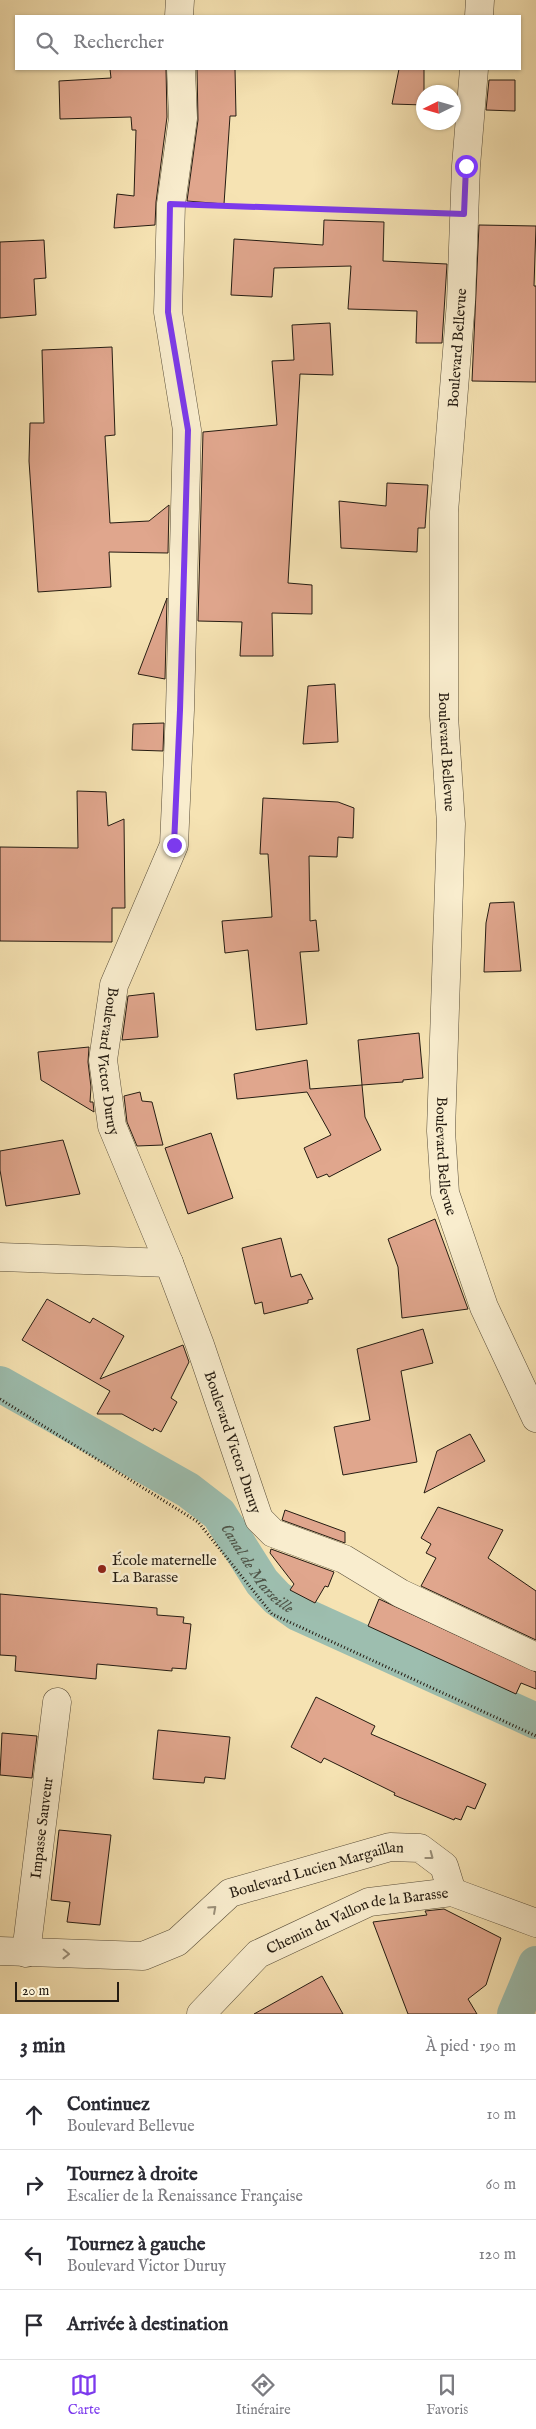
<!DOCTYPE html>
<html lang="fr">
<head>
<meta charset="utf-8">
<style>
  :root { --surface:#fff; --page:#f7f7f7; --text:#2b2b33; --muted:#7c7c81; --line:#e1e1e2; --accent:#7c3aed }
  body { margin:0; font-family:"IM FELL English",serif; background:var(--page); color:var(--text) }
  .compass { position:absolute; left:416px; top:85px; width:45px; height:45px; border-radius:50%; background:var(--surface); box-shadow:0 1px 4px #0004; rotate:265deg }
  .scale { position:absolute; left:15px; bottom:12px; width:104px; box-sizing:border-box; padding-left:5px; border:2px solid #251c12; border-top:0; font-size:14px; line-height:18px; white-space:nowrap; color:#251c12; -webkit-text-stroke:4px #f9edce; paint-order:stroke }
  .stop { position:absolute; width:15px; height:15px; margin:-11px; border:4px solid #7c3aed; border-radius:50%; background:#fff }
  .stop.end { background:#7c3aed; border-color:#fff; box-shadow:0 1px 5px #0008 }
  .list { margin:0; padding:0; list-style:none }
  h2 { display:flex; justify-content:space-between; align-items:center; height:65px; margin:0; padding:0 20px; font-size:21px }
  h2 small { font-size:16px; font-weight:400; color:var(--muted) }
  .list li { display:grid; grid-template-columns:32px 1fr auto; gap:15px; align-items:center; box-sizing:border-box; height:70px; padding:0 20px; border-top:1px solid var(--line) }
  .list b { display:block; font-size:19px; white-space:nowrap }
  .list p { margin:0; font-size:16px; white-space:nowrap; color:var(--muted) }
  .list em { font-size:16px; font-style:normal; color:var(--muted) }
  .icon { flex:none; width:28px; height:28px; fill:none; stroke:currentColor; stroke-width:2; stroke-linecap:round; stroke-linejoin:round }
  .map { position:relative; flex:none; width:536px; height:2014px; overflow:hidden }
  .search { position:absolute; background:var(--surface); box-shadow:0 1px 4px #0004; left:15px; right:15px; top:15px; height:55px; display:flex; align-items:center; gap:12px; box-sizing:border-box; padding:0 18px; border-radius:0px; color:var(--muted); font-size:19px }
  .sheet { height:345px; background:var(--surface) }
  nav { display:flex; justify-content:space-around; align-items:center; box-sizing:border-box; height:70px; border-top:1px solid var(--line); background:var(--surface); font-size:14px; color:var(--muted) }
  nav a { display:grid; justify-items:center; gap:2px }
  nav .on { color:var(--accent) }
  .map>svg:first-child { display:block }
</style>
</head>
<body>
<div class="map">
<svg width="536" height="2014" viewBox="0 0 536 2014">
  <rect width="100%" height="100%" fill="#f6e3b3"/>
  <filter id="stains"><feTurbulence type="fractalNoise" baseFrequency=".004" numOctaves="4"/><feColorMatrix values="0 0 0 0 .2 0 0 0 0 .09 0 0 0 0 .02 0 0 0 .5 -.17"/></filter>
  <radialGradient id="worn" r=".72"><stop offset=".6" stop-color="#630" stop-opacity="0"/><stop offset="1" stop-color="#630" stop-opacity=".3"/></radialGradient>
  <g fill="none" stroke-linecap="round" stroke-linejoin="round">
    <g stroke="#9dbeaf" stroke-width="36">
      <path id="s1" d="M0,1384L188,1490L219,1514L262,1582L277,1598L298,1613L536,1721"/>
      <path d="M515,2014L536,1964"/>
    </g>
  </g>
  <path fill="#e0a68d" stroke="#251c12" d="M110,69H166L167,117L156,202L155,225L114,228L117,194L134,196L136,130H132L131,117L60,119L59,81L111,78Z
    M197,69H235L236,116H230L224,204L187,201L198,120Z
    M399,69H424V105L392,104Z
    M489,80H515V111L486,110Z
    M324,220L384,222L383,261L447,264L442,343H416L417,311L348,309L351,266L274,268L272,297L231,295L234,239L323,245Z
    M479,225L536,226L534,286H536V382L472,381Z
    M44,240L46,278L34,279L36,315L0,318V242Z
    M330,323L333,375L300,374L288,583L312,585V614L272,613L273,656H240L242,622L198,621L203,432L277,425L272,361L294,360L292,325Z
    M112,347L115,435L105,436L110,523L149,521L169,505L168,553L109,552L111,587L38,592L29,461L30,423H44L42,350Z
    M387,483L428,485L425,528H418L417,552L341,548L339,501L386,506Z
    M167,598L165,679L138,674Z
    M335,684L338,742L303,744L308,686Z
    M164,723L163,751L132,750L133,724Z
    M77,791L106,792L108,826L124,819L125,908H112V942L0,941V847L78,848Z
    M263,798L338,802L354,808L353,838L338,837L337,857L309,856L310,921L316,920L319,951L300,952L307,1024L256,1030L248,950L225,953L222,921L272,917L268,854H260Z
    M514,902L521,971L484,972L486,923L490,903Z
    M154,993L158,1037L122,1040L128,996Z
    M419,1033L423,1078L403,1080V1082L362,1085L358,1040Z
    M89,1047L88,1062L91,1087L90,1102H93L94,1112L41,1080L38,1052Z
    M307,1060L310,1089L362,1085L365,1117L381,1150L329,1177L327,1174L317,1178L304,1148L331,1135L307,1092L237,1099L234,1074Z
    M140,1092L142,1101L152,1102L163,1145L137,1146L127,1122L124,1096Z
    M211,1133L233,1198L188,1214L165,1148Z
    M63,1140L80,1194L6,1206L0,1170V1151Z
    M435,1219L468,1309L402,1318L398,1267L388,1239Z
    M281,1238L291,1277L301,1274L313,1299L308,1300V1303L264,1314L262,1302L255,1304L242,1248Z
    M47,1299L90,1323L93,1318L124,1336L100,1379L183,1345L189,1362L171,1398L177,1402L161,1432L154,1428L153,1431L122,1414H97L110,1391L22,1340Z
    M423,1329L433,1363L401,1371L417,1462L343,1475L334,1427L370,1420L357,1349Z
    M470,1434L485,1461L424,1493L437,1451Z
    M438,1507L503,1530L488,1558L536,1591V1640L421,1586L436,1558L426,1553L431,1544L421,1538Z
    M285,1510L345,1532V1543L282,1520Z
    M271,1549L334,1572L328,1587L325,1586L315,1603L290,1590L294,1584L270,1553Z
    M0,1594L157,1608V1615L184,1617L183,1623L191,1624L186,1669L172,1668V1671L97,1664L96,1679L15,1671L16,1656L0,1655Z
    M379,1599L536,1672V1689L521,1683L516,1694L368,1626Z
    M316,1697L375,1726L371,1734L486,1784L475,1809L467,1806L461,1820L455,1818L454,1820L394,1795L395,1793L324,1758L321,1763L291,1747Z
    M158,1730L230,1737L225,1779L205,1777L204,1783L153,1779Z
    M2,1733L37,1736L32,1778L0,1775Z
    M59,1830L111,1835L100,1925L67,1922L70,1902L51,1900Z
    M444,1909L501,1938L486,1985L468,1999L477,2014H408L373,1922L427,1915L425,1911Z
    M322,1976L343,2014H254Z"/>
  <g fill="none" stroke-linecap="round" stroke-linejoin="round">
    <g stroke="#594e3a" stroke-width="29">
      <g id="minor">
        <path d="M179,16L180,0"/>
        <path d="M479,16L480,0"/>
        <path id="s2" d="M181,69L183,118L171,204L168,312L187,430L180,710L174,845L114,985L103,1060L112,1126L169,1263L200,1345L259,1519L273,1533L344,1559L400,1593L536,1657"/>
        <path id="s3" d="M474,69L466,166L461,302L444,512V716L451,824L441,1131L445,1193L484,1307L536,1418"/>
        <path d="M0,1257L169,1263"/>
        <path id="s4" d="M0,1951L143,1956L177,1942L230,1893L390,1847L420,1848L444,1866L452,1892"/>
        <path id="s5" d="M26,1953L57,1702"/>
        <path id="s6" d="M201,2014L258,1954L369,1902L452,1892L536,1923"/>
      </g>
    </g>
    <path stroke="#251c12" stroke-width="3" stroke-dasharray="1 2.5" stroke-linecap="butt" d="M204,205L432,213
      M0,1399L198,1522L272,1614L536,1736"/>
    <use href="#minor" stroke="#f9edce" stroke-width="28"/>
  </g>
  <defs><path id="oneway-chevron" d="M-2-3.5L2.5 0L-2 3.5" fill="none" stroke-width="1.6" stroke-linecap="round" stroke-linejoin="round" transform="scale(1.25)"/></defs>
  <g stroke="#9a8f79">
    <use href="#oneway-chevron" transform="translate(430 1856) rotate(37)"/>
    <use href="#oneway-chevron" transform="translate(213 1909) rotate(-42)"/>
    <use href="#oneway-chevron" transform="translate(66 1954) rotate(1)"/>
  </g>
  <g fill="none" stroke-linecap="round" stroke-linejoin="round">
    <path stroke="#7c3aed" stroke-width="6" d="M174,845L180,710L188,430L168,312L170,204L464,214L466,166"/>
  </g>
  <circle fill="#8f2418" stroke="#f9edce" stroke-width="2" cx="102" cy="1569" r="5"/>
  <g text-anchor="middle" stroke-width="5" stroke-linejoin="round" paint-order="stroke">
    <g font-size="15" fill="#251c12" stroke="#f9edce">
      <text transform="translate(457 348) rotate(-86)" y="5">Boulevard Bellevue</text>
      <text dy="5" stroke="none"><textPath href="#s3" startOffset="684">Boulevard Bellevue</textPath></text>
      <text dy="5" stroke="none"><textPath href="#s2" startOffset="1008">Boulevard Victor Duruy</textPath></text>
      <text dy="5" stroke="none"><textPath href="#s3" startOffset="1089">Boulevard Bellevue</textPath></text>
      <text dy="5" stroke="none"><textPath href="#s2" startOffset="1412">Boulevard Victor Duruy</textPath></text>
      <text dy="5" stroke="none"><textPath href="#s5" startOffset="126">Impasse Sauveur</textPath></text>
      <text dy="5" stroke="none"><textPath href="#s4" startOffset="342">Boulevard Lucien Margaillan</textPath></text>
      <text dy="5" stroke="none"><textPath href="#s6" startOffset="189">Chemin du Vallon de la Barasse</textPath></text>
    </g>
    <g font-size="15" fill="#251c12" stroke="#f9edce" text-anchor="start">
      <text x="112" y="1565">École maternelle<tspan x="112" dy="17">La Barasse</tspan></text>
    </g>
    <g font-size="16" font-style="italic" fill="#4f5549" stroke="#f9edce">
      <text dy="6" stroke="none"><textPath href="#s1" startOffset="322">Canal de Marseille</textPath></text>
    </g>
  </g>
  <rect width="100%" height="100%" filter="url(#stains)"/>
  <rect width="100%" height="100%" fill="url(#worn)"/>
</svg>
<svg class="compass" viewBox="-18 -18 36 36"><path d="M0-13l5 13h-10z" fill="#e53935"/><path d="M0 13l5-13h-10z" fill="#7c7c81"/></svg>
<div class="scale">20 m</div>
<div class="stop" style="left:466px;top:166px"></div>
<div class="stop end" style="left:174px;top:845px"></div>
<div class="search"><svg class="icon" aria-label="search" viewBox="0 0 24 24"><circle cx="10" cy="10" r="6"/><path d="M15 15l6 6"/></svg>Rechercher</div>
</div>
<section class="sheet">
<h2>3 min<small>À pied · 190 m</small></h2>
<ul class="list">
<li><svg class="icon" aria-label="ahead" viewBox="0 0 24 24"><path d="M12 20V5M6 11l6-6 6 6"/></svg><div><b>Continuez</b><p>Boulevard Bellevue</p></div><em>10 m</em></li>
<li><svg class="icon" aria-label="right" viewBox="0 0 24 24"><path d="M7 20v-9h11M14 6l5 5-5 5"/></svg><div><b>Tournez à droite</b><p>Escalier de la Renaissance Française</p></div><em>60 m</em></li>
<li><svg class="icon" aria-label="left" viewBox="0 0 24 24"><path d="M17 20v-9H6M10 6l-5 5 5 5"/></svg><div><b>Tournez à gauche</b><p>Boulevard Victor Duruy</p></div><em>120 m</em></li>
<li><svg class="icon" aria-label="arrive" viewBox="0 0 24 24"><path d="M6 21V4h12l-3 4 3 4H6"/></svg><div><b>Arrivée à destination</b></div></li>
</ul>
</section>
<nav>
<a class="on"><svg class="icon" aria-label="map" viewBox="0 0 24 24"><path d="M3 6l6-2 6 2 6-2v14l-6 2-6-2-6 2zM9 4v14M15 6v14"/></svg>Carte</a>
<a><svg class="icon" aria-label="directions" viewBox="0 0 24 24"><path d="M12 3l9 9-9 9-9-9zM9 14v-3h6M13 9l2 2-2 2"/></svg>Itinéraire</a>
<a><svg class="icon" aria-label="saved" viewBox="0 0 24 24"><path d="M7 4h10v16l-5-4-5 4z"/></svg>Favoris</a>
</nav>
</body>
</html>
